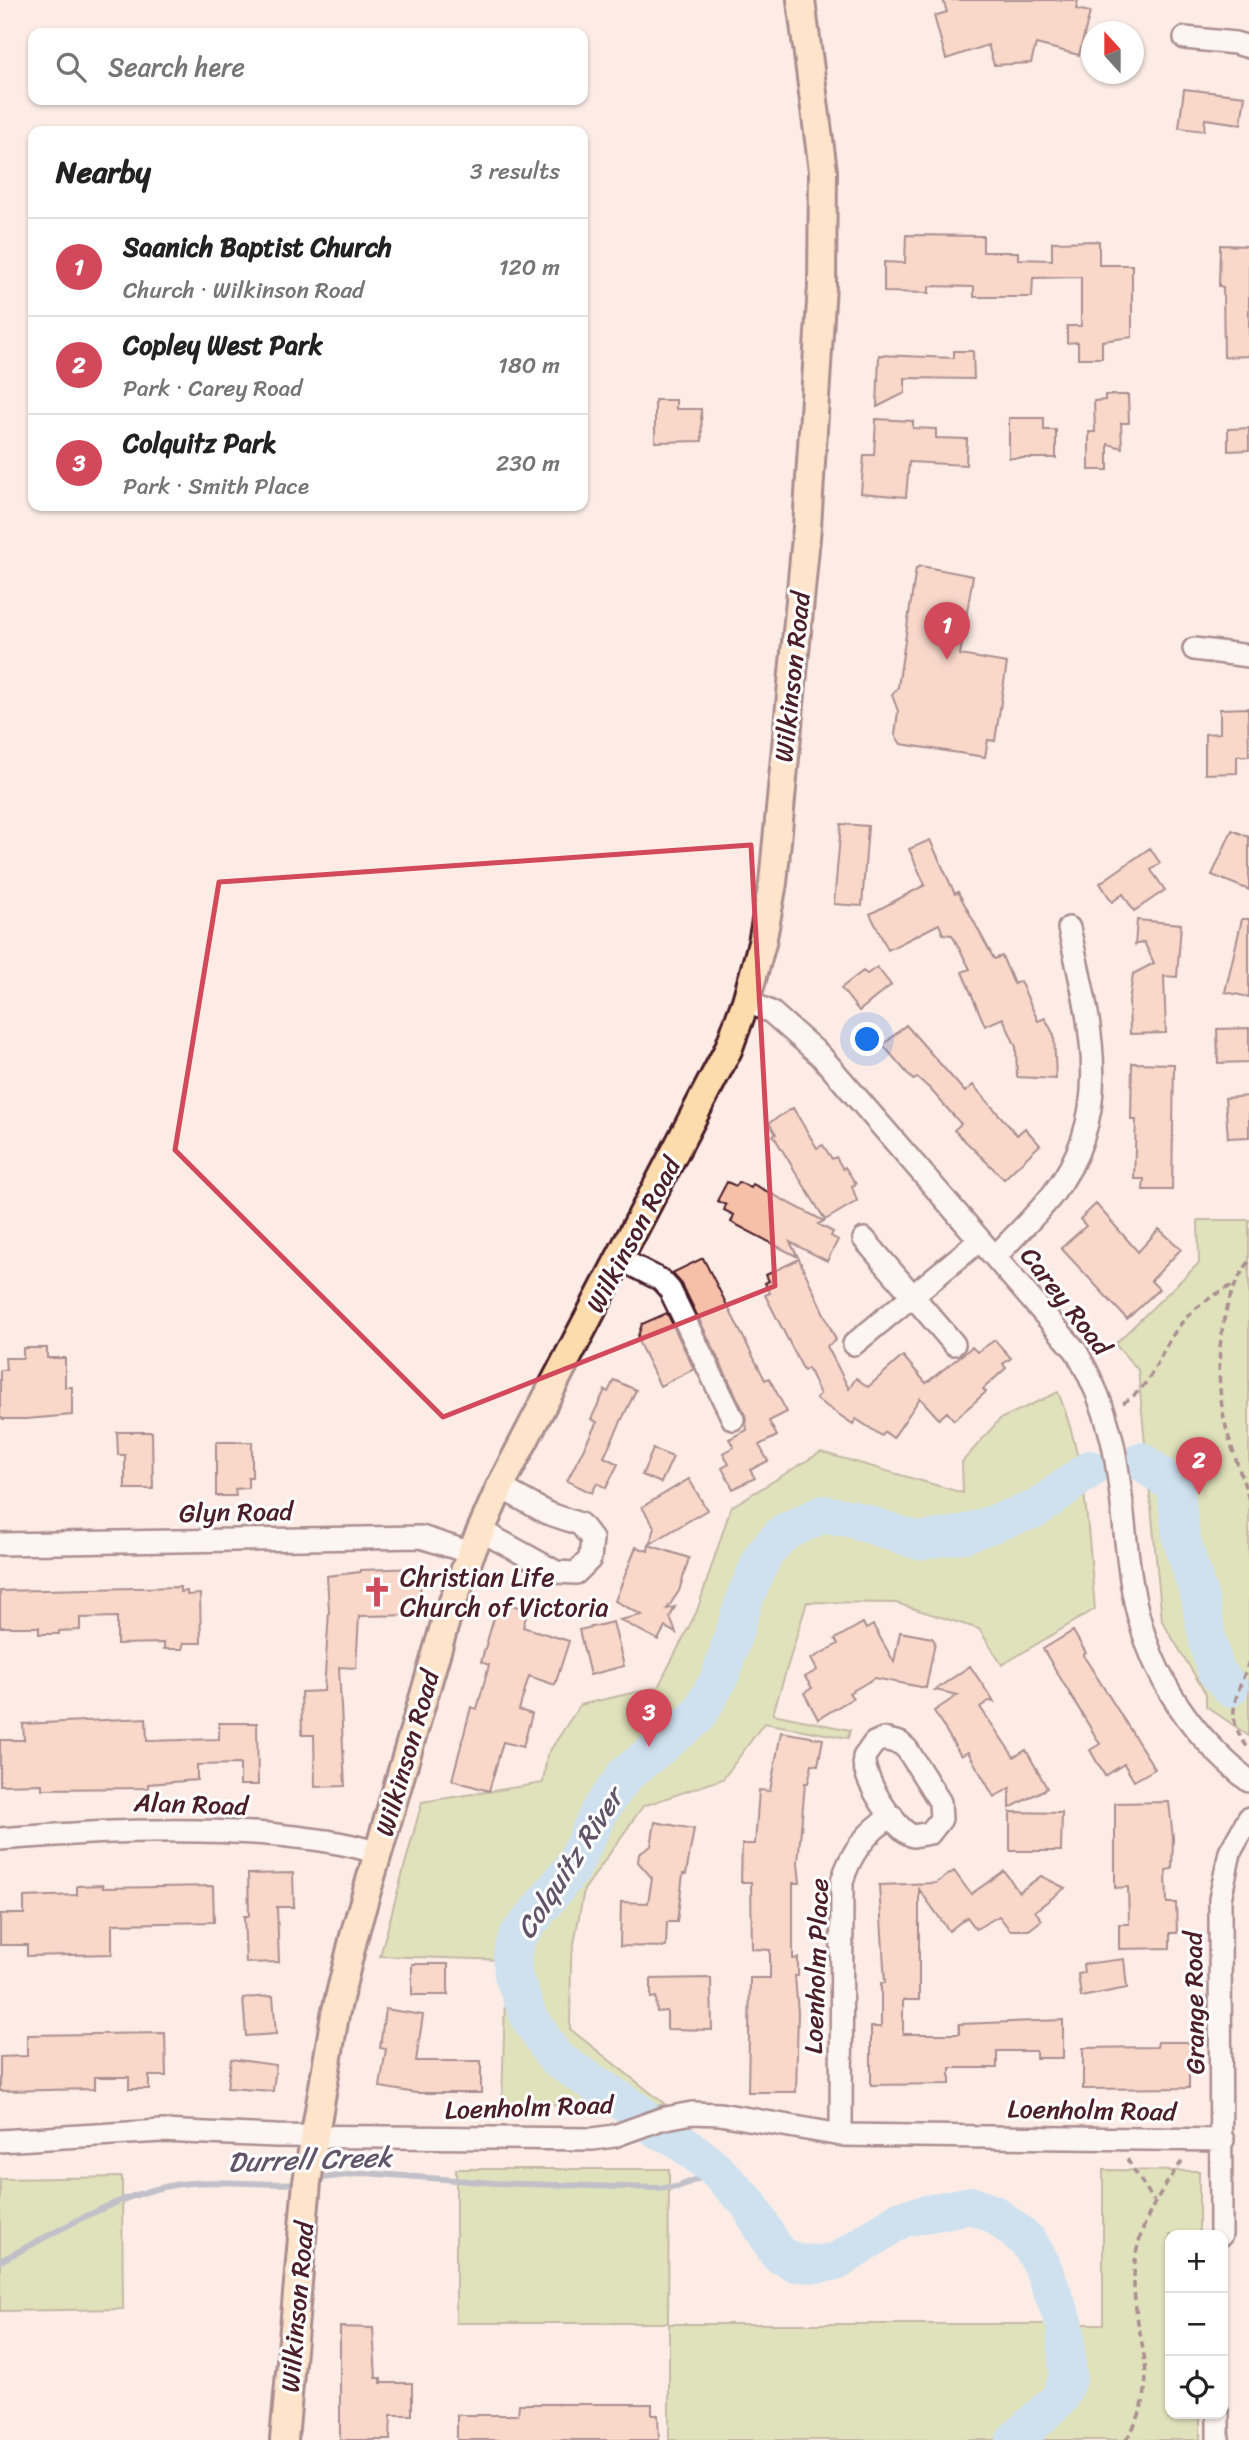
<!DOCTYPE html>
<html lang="en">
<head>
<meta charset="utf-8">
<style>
  :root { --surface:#fff; --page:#f6f6f6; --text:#222; --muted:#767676; --line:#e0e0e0; --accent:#d1495b }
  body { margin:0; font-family:Sriracha,sans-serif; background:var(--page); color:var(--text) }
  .controls { position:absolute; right:21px; bottom:21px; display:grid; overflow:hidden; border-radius:14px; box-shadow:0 2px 5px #0004 }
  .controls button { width:63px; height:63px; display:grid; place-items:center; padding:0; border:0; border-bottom:2px solid var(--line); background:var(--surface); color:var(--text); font:35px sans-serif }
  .compass { position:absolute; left:1081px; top:21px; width:63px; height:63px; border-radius:50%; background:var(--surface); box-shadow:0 2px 5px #0004; rotate:339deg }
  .you { position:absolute; left:868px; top:1040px; width:24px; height:24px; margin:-18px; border:5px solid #fff; border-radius:50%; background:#1a73e8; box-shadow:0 0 0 10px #1a73e833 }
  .badge { display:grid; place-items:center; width:46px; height:46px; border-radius:50%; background:var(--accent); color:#fff; font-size:23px; font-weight:700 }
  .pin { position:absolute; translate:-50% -58px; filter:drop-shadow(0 2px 4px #0008) }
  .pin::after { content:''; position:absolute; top:37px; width:24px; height:21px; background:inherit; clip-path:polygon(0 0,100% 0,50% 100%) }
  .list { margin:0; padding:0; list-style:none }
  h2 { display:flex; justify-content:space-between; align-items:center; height:91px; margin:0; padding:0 28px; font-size:30px }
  h2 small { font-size:23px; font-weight:400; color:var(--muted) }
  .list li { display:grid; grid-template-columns:46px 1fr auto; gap:21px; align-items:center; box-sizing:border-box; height:98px; padding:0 28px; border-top:2px solid var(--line) }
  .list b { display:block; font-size:26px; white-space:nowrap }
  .list p { margin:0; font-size:23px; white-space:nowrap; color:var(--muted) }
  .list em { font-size:23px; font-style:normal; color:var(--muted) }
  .icon { flex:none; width:38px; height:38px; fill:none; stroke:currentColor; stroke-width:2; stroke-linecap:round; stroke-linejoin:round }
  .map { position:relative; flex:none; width:1249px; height:2440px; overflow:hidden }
  .search { position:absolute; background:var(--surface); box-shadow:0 2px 5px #0004; left:28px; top:28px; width:560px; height:77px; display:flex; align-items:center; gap:18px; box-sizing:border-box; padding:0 24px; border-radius:14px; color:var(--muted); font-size:26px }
  .panel { position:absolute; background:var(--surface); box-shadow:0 2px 5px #0004; left:28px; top:126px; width:560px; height:385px; border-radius:14px }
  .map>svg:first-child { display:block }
</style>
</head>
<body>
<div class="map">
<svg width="1249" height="2440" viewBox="0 0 1249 2440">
  <rect width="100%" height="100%" fill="#fcece5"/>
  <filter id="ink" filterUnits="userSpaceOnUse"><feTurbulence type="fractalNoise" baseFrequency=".0143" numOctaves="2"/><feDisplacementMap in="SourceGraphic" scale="14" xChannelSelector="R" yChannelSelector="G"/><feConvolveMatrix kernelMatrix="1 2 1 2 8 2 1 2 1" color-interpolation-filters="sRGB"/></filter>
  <g filter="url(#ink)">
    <path fill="#bed489" stroke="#847a5a" stroke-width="2" d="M1198,1220H1249V1736L1206,1706V1694L1162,1621L1138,1370L1115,1344L1199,1263Z
      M1058,1392C1087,1463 1088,1533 1095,1609L1002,1665L979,1629L896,1603L807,1602L773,1714L850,1730L848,1738L764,1723L723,1779L643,1806L584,1890L571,1960L570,2029L666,2105L502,2104L506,1960L380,1956L422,1802L543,1783L547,1755L580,1705L658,1687L697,1611L731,1507L821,1452L963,1493L962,1462L1000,1419Z
      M456,2169H669L668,2323H456Z
      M1103,2170L1199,2171V2235H1170V2414H1200V2440H669V2324H1103Z
      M122,2177L123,2309L0,2311V2179Z"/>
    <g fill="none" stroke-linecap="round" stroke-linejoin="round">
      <path stroke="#7a8ba7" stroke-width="6" d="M313,2179L365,2173L495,2183L657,2188L677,2187L718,2171
        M0,2261C58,2232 127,2187 192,2183C228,2180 262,2186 300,2183"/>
      <path stroke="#9ad3fa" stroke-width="38" d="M1141,1461L1175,1486L1182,1541L1200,1599L1209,1647L1216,1671L1230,1688
        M1015,2440L1059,2399L1068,2379L1065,2325L1041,2263L1028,2241L994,2214L970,2205L901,2219L838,2261L819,2264L796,2263L778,2254L748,2203L713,2167L675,2137L658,2130L637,2111L555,2058L529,2017L513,1975L512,1955L518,1936L573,1867L599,1812L625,1775L698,1716L720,1677L746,1595L764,1554L783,1533L823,1514L849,1518L919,1541L964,1534L1036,1509L1090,1469"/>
    </g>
    <path fill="#f5bfa8" stroke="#4a1f2b" stroke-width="2" d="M943,0H1078L1076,9L1090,12L1079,55L1036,44L1031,63L994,65L988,45L946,59L934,16L947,12Z
      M1184,89L1245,96L1241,124L1205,119L1204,131L1179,128Z
      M906,235L983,236V252H1018V259L1052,260V242L1099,241V265H1132V337L1102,341V358H1078V342L1067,343V326H1081V277L1033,278L1032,297H974V287L929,286V293L884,292V262L905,263Z
      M1220,245L1249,246V356L1224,357L1223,287L1219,286Z
      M954,351H973L974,379L905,378V393L877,407L879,355L954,358Z
      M1105,395H1128L1129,423H1121L1122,448L1108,444V470H1089V432H1095L1094,401L1105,400Z
      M655,400H676V409H701L702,441L655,442Z
      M1009,418H1044V430H1056V458H1009Z
      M876,419L913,421V428L936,429V438L967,439L966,465L909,462L906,497L861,493L864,455H874Z
      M1249,428V450L1228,451V429Z
      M921,566L973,576L960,655L1007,663L995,741L988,740L985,757L901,744L895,735L898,711L892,695L898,687L916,568Z
      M1248,708L1249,756H1237V773L1205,774V734L1220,733V709Z
      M841,824L868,826L862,906L834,904Z
      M1232,830L1249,837V890L1212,875Z
      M930,840L955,894L958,892L994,959L1002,956L1014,984L1020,981L1038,1021L1045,1018L1054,1035L1056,1079L1017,1077L1016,1047L1003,1018L985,1026L962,972L970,969L952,935L943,934L939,924L888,950L870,914L925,885L909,849Z
      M1150,848L1160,863L1151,870L1165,890L1134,911L1123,894L1112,902L1100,883Z
      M1242,919H1249V997L1225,992Z
      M1137,920L1181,924L1177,977L1164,976L1166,1033L1130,1034L1129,1001L1133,974L1154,963L1144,942L1135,945Z
      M877,967L891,985L859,1011L841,988L863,971L867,974Z
      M906,1025L965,1092L973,1085L1017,1135L1025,1128L1040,1145L1004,1179L954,1130L961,1124L930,1089L918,1078L913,1080L883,1045Z
      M1249,1028V1062L1218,1063L1217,1029Z
      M1132,1063L1174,1064L1172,1190H1143L1144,1179H1134L1136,1120H1131Z
      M1249,1096V1137L1228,1138L1225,1098Z
      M793,1108L817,1148L823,1145L832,1159L836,1157L843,1169L845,1167L856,1184L852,1186L857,1201L825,1220L773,1135L776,1134L769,1123Z
      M727,1182L736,1186L739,1182L751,1188L753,1184L824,1221L818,1224L833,1232L831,1236L838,1240L827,1261L790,1242L798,1257L731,1222L734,1215L724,1210L726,1205L717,1201Z
      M1096,1204L1138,1252L1159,1229L1181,1249L1151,1281L1159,1289L1127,1319L1061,1248L1086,1226L1080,1219Z
      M703,1258L765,1380L769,1378L787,1412L769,1421L777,1436L759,1445L768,1461L750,1470L755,1478L733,1489L722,1468L729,1464L723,1453L734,1447L729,1439L747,1430L745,1414L682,1284L672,1273Z
      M799,1259L836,1340L827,1346L849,1389L856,1378L868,1387L903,1356L926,1383L972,1347L977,1352L995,1340L1011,1358L1003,1364L1006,1368L983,1389L986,1392L954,1420L947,1412L939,1419L920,1398L893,1438L885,1432L882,1436L856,1419L853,1424L816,1399L820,1394L808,1368L804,1371L765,1295L770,1293L765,1283L769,1281L766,1275Z
      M667,1313L694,1369L660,1386L637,1339L642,1324Z
      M23,1348H47V1358H65V1387H72V1415L26,1419H3L0,1416V1370H6L5,1358H23Z
      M614,1380L636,1390L604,1457L618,1464L606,1488L597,1483L592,1493L567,1481L597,1422L591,1419L605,1390L608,1392Z
      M117,1432H152L153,1489H125V1455H118Z
      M216,1442H252V1477H248V1488L235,1489L236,1496H216Z
      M653,1449L673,1457L661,1483L642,1475Z
      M689,1479L707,1510L650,1544L655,1528L642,1507Z
      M649,1545L689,1558L679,1591L667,1609L675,1607L670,1617L676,1633L665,1627L658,1640L620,1620L642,1615L615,1601L636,1547L648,1551Z
      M420,1568L421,1615L359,1616L356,1668L339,1667L345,1786L315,1787L314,1735H302L301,1692L324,1691L329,1611L327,1576L360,1572V1570Z
      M180,1587V1592L187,1591V1595L200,1594L201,1643H183V1649H164V1643L117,1644V1617L80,1618V1630L59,1631V1634H39V1627H0V1591Z
      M499,1601L528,1610L523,1627L569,1641L555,1685L529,1676L519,1710L532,1714L523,1747L503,1742L489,1791L452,1780L471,1707L477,1709L489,1665L481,1662Z
      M613,1622L624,1666L590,1675L579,1630Z
      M863,1623L866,1629L873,1625L894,1662L900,1632L932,1638L935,1642L926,1688L875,1678L849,1693L853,1698L818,1719L804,1693L812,1688L805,1677L817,1670L811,1659L838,1644L835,1639Z
      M1073,1631L1086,1653L1083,1655L1155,1769L1134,1781L1124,1764L1105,1776L1090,1750L1100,1744L1043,1649Z
      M970,1666L994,1702L989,1701L980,1707L1014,1757L1026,1750L1047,1788L1010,1808V1788L994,1797L968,1752L961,1756L934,1711L958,1695L935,1690Z
      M146,1718L147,1741L219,1739V1723H257L258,1785H240V1764L197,1765V1780L148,1784V1788L42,1789V1784L0,1785V1740H24L23,1724Z
      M781,1732L823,1739L818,1765L812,1764L808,1783H805L798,1863L800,1883H793V1959L798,1958V1976H795L798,2013L796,2092H748L750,1978H770V1950L752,1949L751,1882H741L742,1844H755L759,1790L770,1791Z
      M1169,1802L1173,1838L1172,1869L1166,1870L1167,1903H1176L1177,1933H1170V1948L1119,1949V1924H1129L1128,1887L1115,1888V1803Z
      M1010,1812L1062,1813L1061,1851H1010Z
      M655,1822L694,1829L686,1874H683L677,1922H667L666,1947L620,1946L621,1902L648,1903L652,1878L638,1862L639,1854L651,1846Z
      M954,1871L971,1894L1004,1871L1019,1892L1041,1876L1065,1888L1035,1911L1042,1920L1029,1930H1010L999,1916L976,1929L967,1917L949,1931L919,1889V2000H903V2034H959V2024L1063,2020V2058H1036V2051H997V2068H950V2084L871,2085V2027H881V1983H885L879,1885L936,1883Z
      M293,1873L294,1907H277L279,1962L246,1963L244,1916H249L248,1874Z
      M103,1885V1888L213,1886L214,1922L112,1924V1954L27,1956V1945H0V1914H24V1897L77,1895V1886Z
      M1124,1959L1127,1988L1081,1997L1078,1974L1084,1973L1083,1964Z
      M412,1964H448V1995H412Z
      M711,1978L712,2030L667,2029V2011L657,2012L656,1997L651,1998V1979Z
      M273,1996L276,2034L246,2036L243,1998Z
      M385,2009L423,2015L416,2061H481V2093H416L380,2087L386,2049L380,2048Z
      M165,2033L166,2076H149V2089H129V2077H95V2089L0,2091V2057L27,2056V2035Z
      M1158,2042H1189V2088L1083,2089V2048L1157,2047Z
      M231,2059L276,2065L273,2091L227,2088Z
      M340,2327L373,2328L376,2378H381V2383H412V2415H391L390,2440H340Z
      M519,2404H652V2415H658L659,2440H457V2415H518Z"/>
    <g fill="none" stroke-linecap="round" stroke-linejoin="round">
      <g stroke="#4a1f2b" stroke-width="26">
        <path id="minor" d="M1185,38L1235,43L1249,47
          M1194,649L1249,656
          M746,1001L771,1012L821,1056L1076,1351C1126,1437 1117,1494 1132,1586C1146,1668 1185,1730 1249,1781
          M864,1239L954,1344
          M995,1257C1014,1236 1036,1216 1053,1194C1117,1112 1089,1019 1069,928
          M620,1259L661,1280L670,1290L733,1419
          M854,1344L980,1240
          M480,1530L556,1572L576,1573L590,1559L592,1539L580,1524L547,1513L500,1487
          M0,1544L421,1537L471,1553
          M883,1739L900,1743L907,1749L940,1802L941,1819L930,1833L913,1836C894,1829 862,1778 864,1757L874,1743Z
          M0,1839C90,1832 177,1827 268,1834C306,1838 341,1841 378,1853
          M841,2135L842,1882C850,1853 866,1832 892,1816
          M0,2141L161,2131L276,2136L593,2139L614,2136L661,2119L692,2113L720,2114L841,2135L1223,2140
          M1221,2235L1220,1899L1230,1852L1249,1818
          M1218,2440V2414"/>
      </g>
      <g stroke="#4a1f2b" stroke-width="32">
        <path id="major" d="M284,2440L307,2182L335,2015L355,1932L446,1620L471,1553L500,1487L728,1050L746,1001L762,943L773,883L807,527L822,285L823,171L801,0"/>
      </g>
      <path stroke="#4a1f2b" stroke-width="3.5" stroke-dasharray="7 5" stroke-linecap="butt" d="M1249,1262C1217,1303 1214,1373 1225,1423C1231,1449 1242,1474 1249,1500
        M1123,1403C1153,1386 1158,1355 1177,1329C1192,1308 1210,1297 1233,1285
        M1249,1661C1237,1698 1222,1715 1249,1749
        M1127,2159L1154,2201
        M1126,2440C1166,2379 1133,2342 1134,2278C1134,2232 1157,2195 1183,2160"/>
      <use href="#minor" stroke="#fff" stroke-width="21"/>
      <use href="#major" stroke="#fcdcac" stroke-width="26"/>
    </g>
  </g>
  <path d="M0 0H1249V2440H0ZM751,845L775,1286L443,1417L175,1150L219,882Z" fill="#fcece5" fill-opacity=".55" fill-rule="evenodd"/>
  <path fill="none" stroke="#d1495b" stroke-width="5" stroke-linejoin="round" d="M751,845L775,1286L443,1417L175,1150L219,882Z"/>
  <defs>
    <g id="church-bare" transform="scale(2.415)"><path d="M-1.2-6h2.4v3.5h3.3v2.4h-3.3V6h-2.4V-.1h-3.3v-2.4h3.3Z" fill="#d1495b" stroke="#fff" stroke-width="2.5" paint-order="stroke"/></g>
  </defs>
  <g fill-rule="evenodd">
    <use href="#church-bare" x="377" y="1592"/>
  </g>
  <g text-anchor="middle" stroke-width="6" stroke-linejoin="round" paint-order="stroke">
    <g font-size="26" fill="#4a1f2b" stroke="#fff">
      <text transform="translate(792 677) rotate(-84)" y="9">Wilkinson Road</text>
      <text transform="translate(633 1235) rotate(-62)" y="9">Wilkinson Road</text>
      <text transform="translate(1066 1301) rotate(52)" y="9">Carey Road</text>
      <text transform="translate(236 1512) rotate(-1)" y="9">Glyn Road</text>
      <text transform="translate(407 1753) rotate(-74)" y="9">Wilkinson Road</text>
      <text transform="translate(191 1804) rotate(2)" y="9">Alan Road</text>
      <text transform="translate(816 1966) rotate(-88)" y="9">Loenholm Place</text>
      <text transform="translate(1194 2003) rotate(-91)" y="9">Grange Road</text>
      <text transform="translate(529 2107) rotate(-2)" y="9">Loenholm Road</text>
      <text transform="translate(1092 2110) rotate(1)" y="9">Loenholm Road</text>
      <text transform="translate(297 2307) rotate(-85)" y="9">Wilkinson Road</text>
    </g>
    <g font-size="26" fill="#4a1f2b" stroke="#fff" text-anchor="start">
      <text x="400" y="1586">Christian Life<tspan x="400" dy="30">Church of Victoria</tspan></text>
    </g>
    <g font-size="28" font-style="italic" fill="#625569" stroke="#fff">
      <text transform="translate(569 1863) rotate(-57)" y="10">Colquitz River</text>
      <text transform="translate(310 2159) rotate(-2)" y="10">Durrell Creek</text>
    </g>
  </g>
</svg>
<div class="controls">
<button>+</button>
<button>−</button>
<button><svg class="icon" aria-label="locate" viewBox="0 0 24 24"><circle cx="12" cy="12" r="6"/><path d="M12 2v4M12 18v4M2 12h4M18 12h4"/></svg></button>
</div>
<svg class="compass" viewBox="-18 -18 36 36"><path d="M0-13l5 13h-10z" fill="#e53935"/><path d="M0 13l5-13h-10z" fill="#767676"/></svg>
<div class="you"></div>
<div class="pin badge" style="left:947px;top:660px">1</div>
<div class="pin badge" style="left:1199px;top:1495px">2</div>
<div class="pin badge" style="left:649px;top:1747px">3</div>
<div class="search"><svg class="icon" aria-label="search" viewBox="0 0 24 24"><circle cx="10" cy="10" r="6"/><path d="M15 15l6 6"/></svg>Search here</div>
<section class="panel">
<h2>Nearby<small>3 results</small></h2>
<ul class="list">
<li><span class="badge">1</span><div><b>Saanich Baptist Church</b><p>Church · Wilkinson Road</p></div><em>120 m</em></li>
<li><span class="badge">2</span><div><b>Copley West Park</b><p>Park · Carey Road</p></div><em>180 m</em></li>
<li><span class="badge">3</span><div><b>Colquitz Park</b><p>Park · Smith Place</p></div><em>230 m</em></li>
</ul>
</section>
</div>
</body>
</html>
